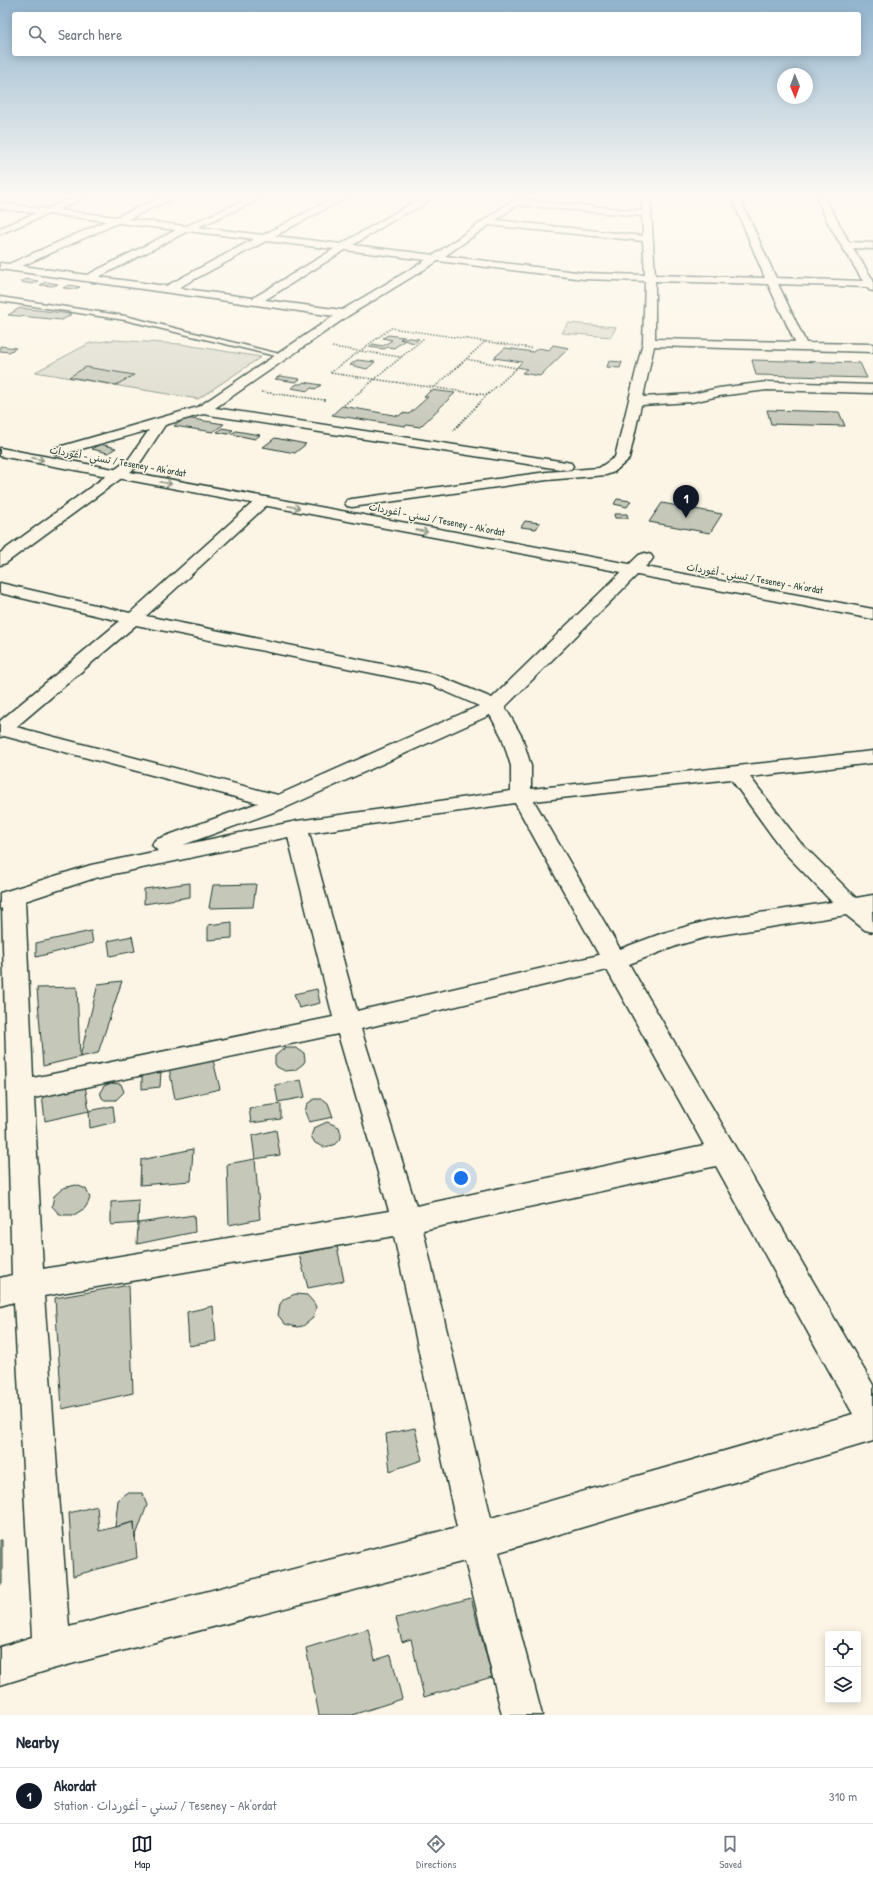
<!DOCTYPE html>
<html lang="en">
<head>
<meta charset="utf-8">
<style>
  :root { --surface:#fff; --page:#f6f6f7; --text:#1f2937; --muted:#747a83; --line:#e0e1e3; --accent:#111827 }
  body { margin:0; font-family:"Patrick Hand","Playpen Sans Arabic",sans-serif; background:var(--page); color:var(--text) }
  .controls { position:absolute; right:12px; bottom:12px; display:grid; overflow:hidden; border-radius:4px; box-shadow:0 2px 10px #0003 }
  .controls button { width:36px; height:36px; display:grid; place-items:center; padding:0; border:0; border-bottom:1px solid var(--line); background:var(--surface); color:var(--text); font:20px sans-serif }
  .compass { position:absolute; left:777px; top:68px; width:36px; height:36px; border-radius:50%; background:var(--surface); box-shadow:0 2px 10px #0003; rotate:179deg }
  .you { position:absolute; left:461px; top:1178px; width:14px; height:14px; margin:-10px; border:3px solid #fff; border-radius:50%; background:#1a73e8; box-shadow:0 0 0 6px #1a73e833 }
  .badge { display:grid; place-items:center; width:26px; height:26px; border-radius:50%; background:var(--accent); color:#fff; font-size:13px; font-weight:700 }
  .pin { position:absolute; translate:-50% -33px; filter:drop-shadow(0 1px 2px #0008) }
  .pin::after { content:''; position:absolute; top:21px; width:14px; height:12px; background:inherit; clip-path:polygon(0 0,100% 0,50% 100%) }
  .list { margin:0; padding:0; list-style:none }
  h2 { display:flex; justify-content:space-between; align-items:center; height:52px; margin:0; padding:0 16px; font-size:17px }
  h2 small { font-size:13px; font-weight:400; color:var(--muted) }
  .list li { display:grid; grid-template-columns:26px 1fr auto; gap:12px; align-items:center; box-sizing:border-box; height:56px; padding:0 16px; border-top:1px solid var(--line) }
  .list b { display:block; font-size:15px; white-space:nowrap }
  .list p { margin:0; font-size:13px; white-space:nowrap; color:var(--muted) }
  .list em { font-size:13px; font-style:normal; color:var(--muted) }
  .icon { flex:none; width:22px; height:22px; fill:none; stroke:currentColor; stroke-width:2; stroke-linecap:round; stroke-linejoin:round }
  .map { position:relative; flex:none; width:873px; height:1715px; overflow:hidden }
  .search { position:absolute; background:var(--surface); box-shadow:0 2px 10px #0003; left:12px; right:12px; top:12px; height:44px; display:flex; align-items:center; gap:10px; box-sizing:border-box; padding:0 14px; border-radius:4px; color:var(--muted); font-size:15px }
  .sheet { height:108px; background:var(--surface) }
  nav { display:flex; justify-content:space-around; align-items:center; box-sizing:border-box; height:56px; border-top:1px solid var(--line); background:var(--surface); font-size:11px; color:var(--muted) }
  nav a { display:grid; justify-items:center; gap:2px }
  nav .on { color:var(--accent) }
  .map>svg:first-child { display:block }
</style>
</head>
<body>
<div class="map">
<svg width="873" height="1715" viewBox="0 0 873 1715">
  <rect width="100%" height="100%" fill="#fcf5e5"/>
  <filter id="ink" filterUnits="userSpaceOnUse"><feTurbulence type="fractalNoise" baseFrequency=".025" numOctaves="2"/><feDisplacementMap in="SourceGraphic" scale="8" xChannelSelector="R" yChannelSelector="G"/><feConvolveMatrix kernelMatrix="1 2 1 2 8 2 1 2 1" color-interpolation-filters="sRGB"/></filter>
  <g filter="url(#ink)">
    <path fill="#dcdacc" stroke="#7e8c80" d="M568,323L616,327L611,337L562,333Z
      M114,340L180,344L261,357L198,399L35,372L90,343Z"/>
    <path fill="#c5c7b9" stroke="#1f3d34" d="M26,279L38,281L33,284L20,282Z
      M46,282L58,284L53,286L40,285Z
      M69,285L80,287L75,289L63,288Z
      M20,308L72,314L62,320L8,315Z
      M388,335L403,337L400,339L405,340L394,348L388,347L384,349L369,347L373,344L383,346L392,340L383,338Z
      M403,337L419,339L414,343L400,339Z
      M553,345L569,348L540,376L522,373L527,369L517,367L522,362L494,358L505,348L533,352L538,348L549,350Z
      M0,346L16,348L9,352L0,351Z
      M357,360L375,362L367,369L350,365Z
      M752,360L860,363L867,378L756,375Z
      M609,361L622,362L620,368L607,367Z
      M86,367L134,375L116,385L69,377Z
      M280,376L300,379L296,382L275,379Z
      M304,382L321,385L315,389L311,388L308,391L291,388L297,384H301Z
      M431,390L455,393L420,427L407,425L405,426L332,415L342,406L399,416L402,413L409,414L428,397H424Z
      M767,410L839,412L845,426L771,424Z
      M186,418L224,424L213,432L174,426Z
      M222,428L233,430L228,434L217,432Z
      M236,431L260,435L255,439L231,434Z
      M275,438L306,444L295,453L263,447Z
      M100,444L116,448L108,453L92,449Z
      M617,499L631,501L627,507L614,504Z
      M662,503L722,514L710,533L649,522Z
      M614,514H627L628,518H615Z
      M525,521L540,523L536,529L521,527Z
      M190,883V897L144,904V889Z
      M256,884L253,907L209,908L213,885Z
      M232,922V938L208,940V925Z
      M91,931L93,943L36,957V943Z
      M132,936L135,951L110,956L108,941Z
      M122,981L98,1053L80,1057L98,984Z
      M77,987L80,1057L43,1066L37,988Z
      M317,989L320,1003L299,1008L294,994Z
      M287,1048H296L304,1053L305,1061L303,1064L295,1070L285,1071L277,1067L275,1064V1056L282,1050Z
      M213,1060L220,1089L175,1099L169,1068Z
      M161,1070L160,1087L142,1089V1074Z
      M301,1080L305,1097L278,1102L275,1085Z
      M111,1083L121,1084L124,1092L116,1100H105L102,1098L100,1092L104,1086Z
      M85,1085L89,1111L45,1121L42,1095Z
      M314,1099H323L328,1103L333,1117L309,1122L305,1112L307,1104Z
      M281,1104V1119L251,1123L249,1108Z
      M113,1106L115,1122L90,1128L89,1111Z
      M327,1122L339,1127L341,1134V1138L334,1145L324,1147L315,1143L311,1136L314,1128Z
      M276,1130L280,1155L255,1159L252,1136Z
      M193,1149L191,1181L140,1185L141,1160Z
      M255,1159L260,1219L229,1225L227,1164Z
      M76,1185L86,1189L90,1198L88,1203L85,1208L74,1215H63L58,1213L52,1206L54,1196L63,1188Z
      M139,1200L138,1223L111,1225V1202Z
      M194,1215L195,1232L137,1244L138,1223Z
      M337,1246L344,1281L308,1288L299,1254Z
      M129,1285L133,1393L62,1409L55,1298Z
      M295,1294L307,1295L314,1303L316,1307L313,1318L303,1326L297,1327L285,1324L278,1315L280,1304L284,1299Z
      M213,1306L216,1341L189,1346L187,1312Z
      M415,1428L422,1460L390,1471L386,1434Z
      M127,1493H142L147,1505L135,1538L134,1522L115,1527L118,1500Z
      M97,1506L99,1531L134,1522L137,1558L73,1576L69,1513Z
      M0,1540H2V1584H0Z
      M471,1598L492,1677L424,1697L411,1639L402,1642L396,1618Z
      M368,1629L375,1660L391,1655L402,1699L352,1715H319L306,1648Z"/>
    <g fill="none" stroke-linecap="round" stroke-linejoin="round">
      <g stroke="#1f3d34" stroke-width="3">
        <path id="lane" d="M0,297L125,316L288,356L284,358L125,320L0,301Z"/>
      </g>
      <g stroke="#1f3d34" stroke-width="3">
        <path id="street" d="M79,196H89L58,210L116,217L165,196H175L174,198L128,219L186,226L254,196H264L263,198L198,227L263,235L337,196H347L346,198L275,236L341,244L424,196H433L420,207L400,216L353,245L434,255L519,196H528L524,200L642,211V196H650L655,275L765,278L731,196H739L776,278L863,281L829,225L816,196H824L849,242L873,243V249L853,248L873,280V291L869,290L867,287L778,284L806,343L873,344V352L654,346L643,397L692,394L719,388L767,382L873,385V393L767,390L719,396L692,402L641,405L629,459L614,472L606,475L547,480L352,507L347,506L345,503L347,500L352,499L547,472L599,468L615,457L643,342L645,281L584,279L438,261L348,316L215,408L566,462L571,463L573,466L571,469L566,470L203,414L165,425L138,466L6,563L0,565V553L128,460L149,430L60,455L55,454L53,451L55,448L198,407L334,316L0,269V263L9,264L106,221L48,214L0,234V228L36,213L0,209V203L46,209ZM517,205L642,216L643,236L496,220ZM118,223L176,230L87,275L22,266ZM489,225L643,241L645,275L584,273L445,256ZM188,231L254,239L166,286L99,277ZM266,241L334,249L253,298L178,288ZM345,250L426,260L342,310L265,300ZM655,281L768,284L795,342L655,339Z
          M263,497L268,498L270,501L268,504L146,616L436,675L492,698L639,555L645,553L651,555L653,558L651,561L505,707L522,737L531,766V789L873,751V763L750,777L799,841L856,898L873,895V911H872L873,932L865,930L846,915L707,937L679,945L629,964L873,1385V1441L499,1552L542,1715H502L465,1561L52,1669L0,1685V1647L32,1637L14,1302L0,1306V1278L12,1275L2,908L0,909V893L91,865L158,851L152,845L155,840L258,803L4,736L0,737V721L120,621L0,593V583L130,613L258,498ZM136,625L431,685L479,706L278,795L16,727ZM490,715L502,737L511,766V791L297,821L183,845L287,807ZM731,779L783,851L832,902L707,921L663,933L620,949L534,801ZM515,803L599,955L357,1011L309,833ZM288,837L333,1017L33,1078L25,901L95,878ZM607,970L704,1145L416,1206L361,1029ZM338,1034L389,1211L43,1269L34,1098ZM716,1166L853,1414L491,1518L423,1230ZM394,1236L457,1527L69,1627L44,1296Z"/>
      </g>
      <g stroke="#1f3d34" stroke-width="3">
        <path id="primary" d="M0,448L873,609V619L0,456Z"/>
      </g>
      <path stroke="#1f3d34" stroke-width="1.5" stroke-dasharray="1.5 1.5" stroke-linecap="butt" d="M332,347L401,357
        M435,387L486,341
        M261,392L325,400
        M487,395L330,373L391,328L531,348
        M344,405L424,338
        M453,431L487,395L517,368L466,359"/>
      <use href="#lane" fill="#fcf5e5" fill-rule="evenodd"/>
      <use href="#street" fill="#fcf5e5" fill-rule="evenodd"/>
      <use href="#primary" fill="#fcf5e5" fill-rule="evenodd"/>
    </g>
    <defs><path id="oneway-shaft" d="M-6 0H5M1.5-3L5.5 0L1.5 3" fill="none" stroke-width="1.6" stroke-linecap="round" stroke-linejoin="round"/></defs>
    <g stroke="#8e998c">
      <use href="#oneway-shaft" transform="translate(38 459) rotate(11)"/>
      <use href="#oneway-shaft" transform="translate(166 483) rotate(10)"/>
      <use href="#oneway-shaft" transform="translate(294 507) rotate(11)"/>
      <use href="#oneway-shaft" transform="translate(422 531) rotate(11)"/>
    </g>
  </g>
  <linearGradient id="sky" x2="0" y2="1"><stop stop-color="#91b4ce"/><stop offset="0.45" stop-color="#fefaf3"/><stop offset="1" stop-color="#fefaf3" stop-opacity="0"/></linearGradient>
  <rect width="873" height="436" fill="url(#sky)"/>
  <g text-anchor="middle" stroke-width="3" stroke-linejoin="round" paint-order="stroke">
    <g font-size="10" fill="#1f3d34" stroke="#fcf5e5">
      <text transform="translate(118 461) rotate(10)" y="4">تسني - أغوردات / Teseney - Ak'ordat</text>
      <text transform="translate(437 519) rotate(11)" y="4">تسني - أغوردات / Teseney - Ak'ordat</text>
      <text transform="translate(755 578) rotate(10)" y="4">تسني - أغوردات / Teseney - Ak'ordat</text>
    </g>
  </g>
</svg>
<div class="controls">
<button><svg class="icon" aria-label="locate" viewBox="0 0 24 24"><circle cx="12" cy="12" r="6"/><path d="M12 2v4M12 18v4M2 12h4M18 12h4"/></svg></button>
<button><svg class="icon" aria-label="layers" viewBox="0 0 24 24"><path d="M12 4l9 5-9 5-9-5zM3 14l9 5 9-5"/></svg></button>
</div>
<svg class="compass" viewBox="-18 -18 36 36"><path d="M0-13l5 13h-10z" fill="#e53935"/><path d="M0 13l5-13h-10z" fill="#747a83"/></svg>
<div class="you"></div>
<div class="pin badge" style="left:686px;top:518px">1</div>
<div class="search"><svg class="icon" aria-label="search" viewBox="0 0 24 24"><circle cx="10" cy="10" r="6"/><path d="M15 15l6 6"/></svg>Search here</div>
</div>
<section class="sheet">
<h2>Nearby<small></small></h2>
<ul class="list">
<li><span class="badge">1</span><div><b>Akordat</b><p>Station · تسني - أغوردات / Teseney - Ak'ordat</p></div><em>310 m</em></li>
</ul>
</section>
<nav>
<a class="on"><svg class="icon" aria-label="map" viewBox="0 0 24 24"><path d="M3 6l6-2 6 2 6-2v14l-6 2-6-2-6 2zM9 4v14M15 6v14"/></svg>Map</a>
<a><svg class="icon" aria-label="directions" viewBox="0 0 24 24"><path d="M12 3l9 9-9 9-9-9zM9 14v-3h6M13 9l2 2-2 2"/></svg>Directions</a>
<a><svg class="icon" aria-label="saved" viewBox="0 0 24 24"><path d="M7 4h10v16l-5-4-5 4z"/></svg>Saved</a>
</nav>
</body>
</html>
